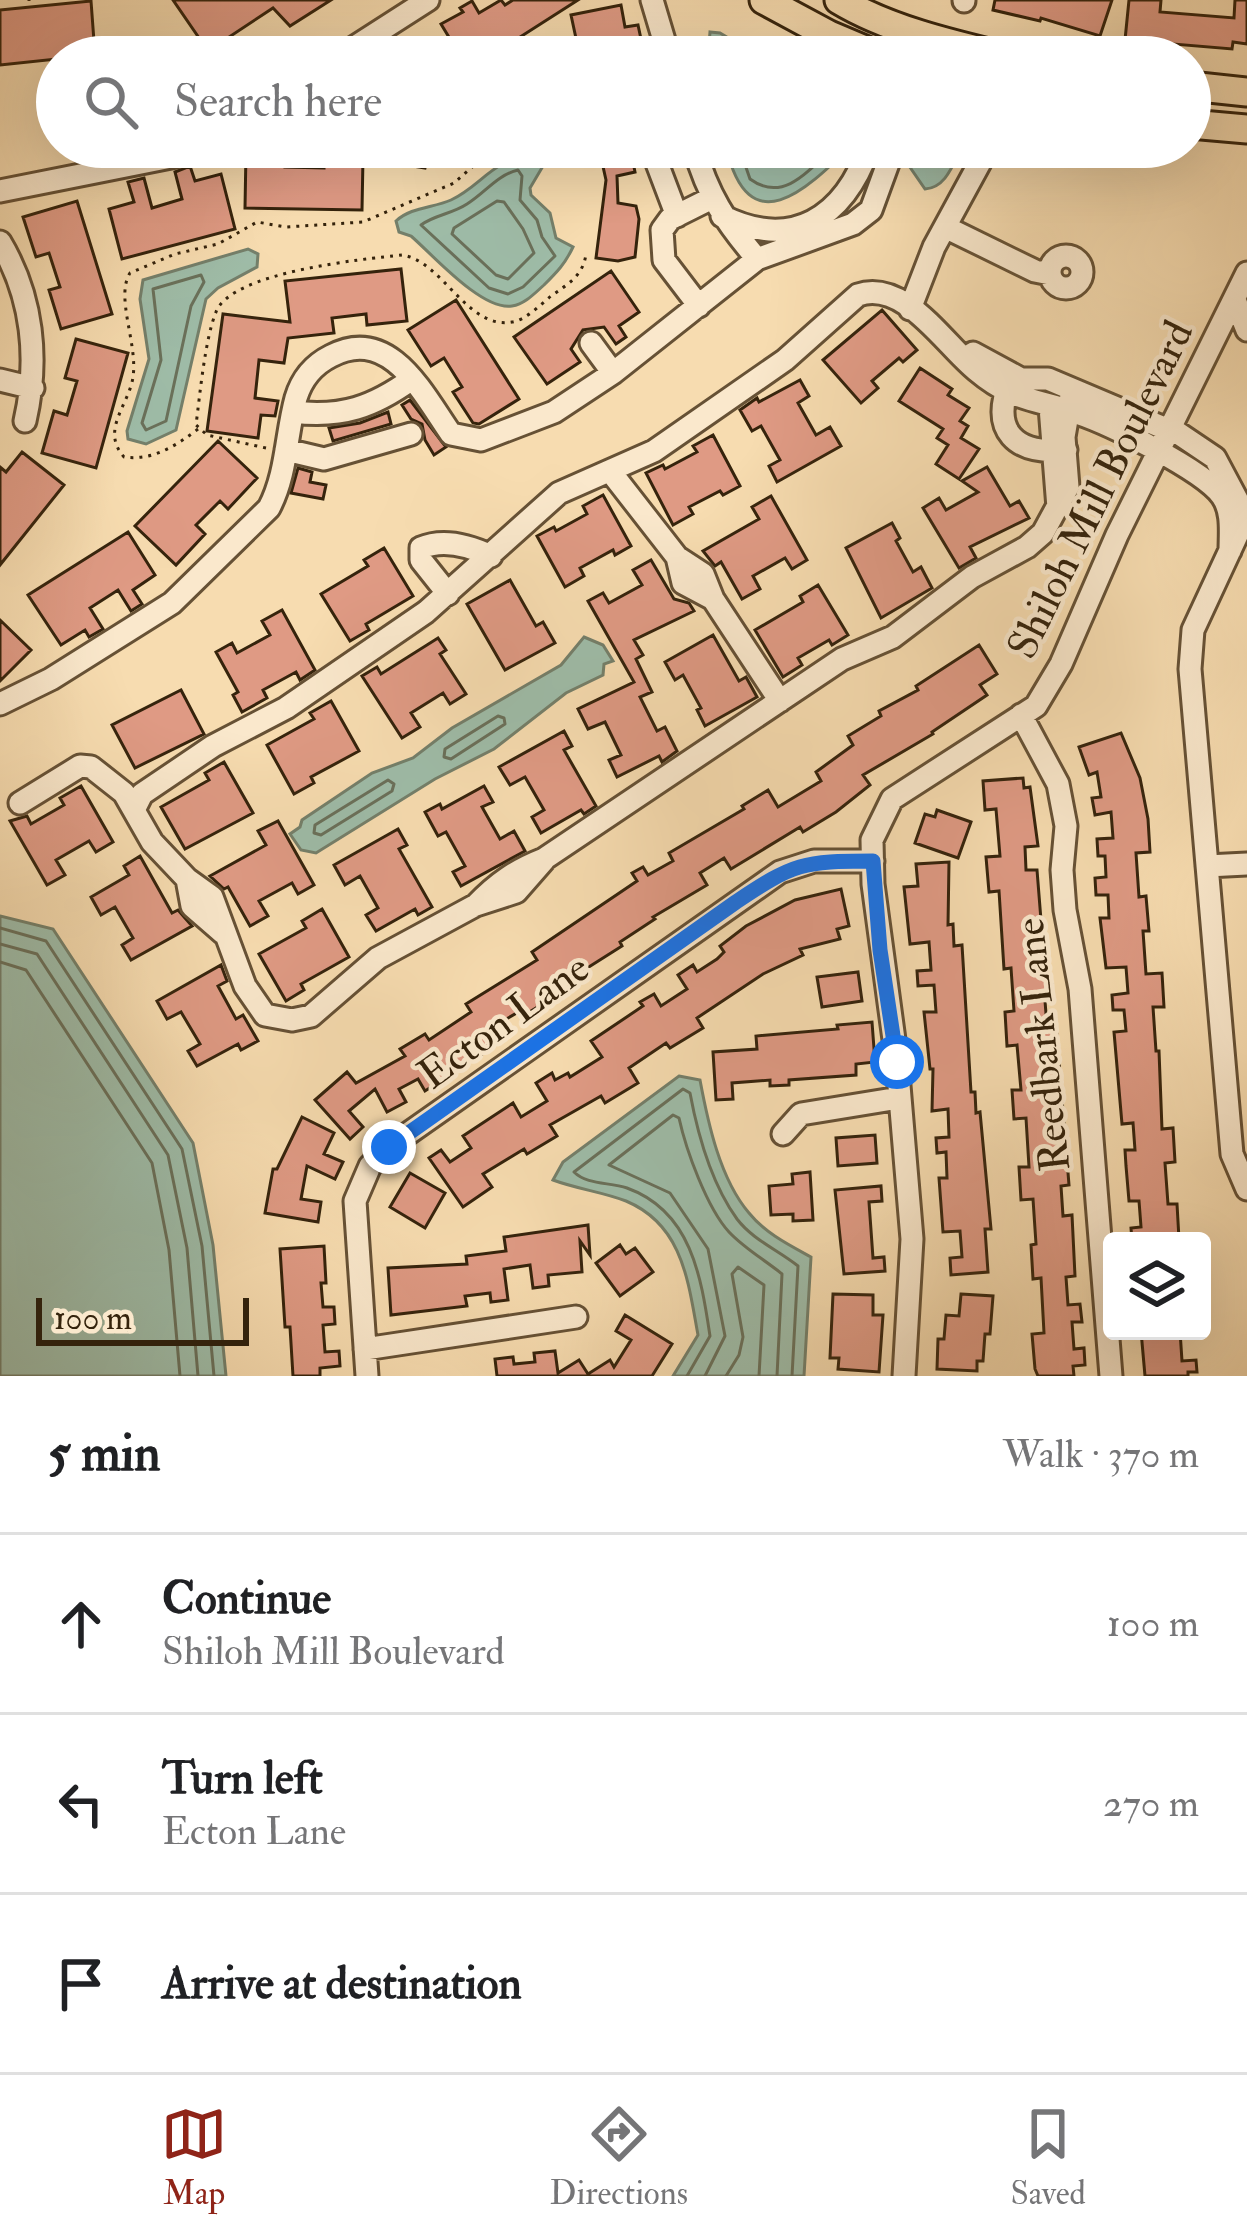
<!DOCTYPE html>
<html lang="en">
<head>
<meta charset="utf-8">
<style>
  :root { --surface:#fff; --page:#f6f6f6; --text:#202124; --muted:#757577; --line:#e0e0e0; --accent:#8f2418 }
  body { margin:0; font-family:"IM FELL Double Pica",serif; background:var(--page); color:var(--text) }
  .controls { position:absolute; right:36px; bottom:36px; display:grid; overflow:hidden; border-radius:12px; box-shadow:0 12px 48px #0002 }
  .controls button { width:108px; height:108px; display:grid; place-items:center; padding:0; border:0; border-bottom:3px solid var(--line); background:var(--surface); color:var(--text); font:60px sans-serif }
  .scale { position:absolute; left:36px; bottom:30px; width:213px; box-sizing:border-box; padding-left:12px; border:6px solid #35230c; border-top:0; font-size:33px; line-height:42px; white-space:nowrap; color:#35230c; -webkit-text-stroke:9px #fae8cc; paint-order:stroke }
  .stop { position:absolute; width:36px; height:36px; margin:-27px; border:9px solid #1a73e8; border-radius:50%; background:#fff }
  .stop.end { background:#1a73e8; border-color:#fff; box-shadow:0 3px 12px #0008 }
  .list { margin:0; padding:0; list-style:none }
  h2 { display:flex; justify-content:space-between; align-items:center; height:156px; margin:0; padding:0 48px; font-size:51px }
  h2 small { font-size:39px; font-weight:400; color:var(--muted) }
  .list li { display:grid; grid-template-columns:78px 1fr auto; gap:36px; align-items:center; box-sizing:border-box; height:180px; padding:0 48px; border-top:3px solid var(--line) }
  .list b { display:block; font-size:45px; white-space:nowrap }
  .list p { margin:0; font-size:39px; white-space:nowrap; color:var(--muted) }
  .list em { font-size:39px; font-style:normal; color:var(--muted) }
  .icon { flex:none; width:66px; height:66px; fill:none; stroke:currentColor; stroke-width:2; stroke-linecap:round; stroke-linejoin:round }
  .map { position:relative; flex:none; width:1247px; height:1376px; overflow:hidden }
  .search { position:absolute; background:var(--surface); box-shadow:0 12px 48px #0002; left:36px; right:36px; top:36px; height:132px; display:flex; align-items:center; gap:30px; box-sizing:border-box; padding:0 42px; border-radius:66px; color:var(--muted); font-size:45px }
  .sheet { height:696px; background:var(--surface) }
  nav { display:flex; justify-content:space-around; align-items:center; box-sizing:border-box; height:168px; border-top:3px solid var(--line); background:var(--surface); font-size:33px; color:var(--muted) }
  nav a { display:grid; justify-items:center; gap:6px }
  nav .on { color:var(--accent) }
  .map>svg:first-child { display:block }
</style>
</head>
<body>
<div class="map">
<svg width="1247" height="1376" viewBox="0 0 1247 1376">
  <rect width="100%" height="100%" fill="#f7dcb0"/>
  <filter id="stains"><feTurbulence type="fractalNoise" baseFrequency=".00167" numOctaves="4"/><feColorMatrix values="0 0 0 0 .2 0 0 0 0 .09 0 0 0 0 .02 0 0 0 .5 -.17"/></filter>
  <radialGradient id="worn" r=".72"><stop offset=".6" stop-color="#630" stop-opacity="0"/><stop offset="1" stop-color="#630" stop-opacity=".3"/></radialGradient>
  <path fill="#9ebca8" stroke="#747f6a" stroke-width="3" d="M710,32L720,33L760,57H708Z
    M726,147H850C806,190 749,245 726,147Z
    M867,147H962C953,164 946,188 925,189L907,163Z
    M528,157L543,166L530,188L531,195L550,213L556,238L573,247C565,264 557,272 544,285C535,293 525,304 512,306C482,311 433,255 411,236L399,232L396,221C411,207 433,208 451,200C481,186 493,159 528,157Z
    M248,249L258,254L257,267L218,288L206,299L176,430L146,444L128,439L127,431L149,359L140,299L143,280Z
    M584,637L603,645L613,661L604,664L603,675L566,693L494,749L435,779L316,853L301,850L290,834L300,827L302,820L372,773L413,758L452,728L561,665Z
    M0,916L53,929L193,1143L213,1245L226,1376H0Z
    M679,1076L700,1080C708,1123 720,1179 749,1213C765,1233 789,1245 811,1257L804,1376H673L698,1335C688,1281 683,1225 626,1201C603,1192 577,1189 553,1180L563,1162Z"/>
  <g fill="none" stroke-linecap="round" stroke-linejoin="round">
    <path stroke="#6a705a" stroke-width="3" d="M739,147L750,179C784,204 810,169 833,147
      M518,170L522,176L520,200L537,220L542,237L555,256L523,287L508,294L489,288L421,225C434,215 452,214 467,204C485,193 497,175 518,170Z
      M497,201L504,202L523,229L534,253L508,279L496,275L452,234L454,228Z
      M201,275L204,282L191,306L166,421L146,430L142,423L161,360L153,289Z
      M498,716L504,718L505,724L451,759L444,757L445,749Z
      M388,780L394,784L392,791L321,835L314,833L315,825Z
      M0,928L46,941L182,1149L202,1246L214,1376
      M0,944L37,954L168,1155L187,1248L198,1376
      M0,962L26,970L152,1163L169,1250L180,1376
      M687,1376L710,1336C701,1276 691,1211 627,1188C609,1182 587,1185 574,1172L683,1089L690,1093C698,1136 711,1183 737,1219C753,1240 778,1250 798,1266L792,1376
      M705,1376L725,1336L708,1249L670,1193L609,1165L673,1115L679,1118C686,1150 707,1208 729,1232C745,1249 765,1260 782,1274L777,1376
      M726,1376L739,1355L743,1337L732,1274L738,1267L764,1285L759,1376"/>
  </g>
  <path fill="#df9a84" stroke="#35230c" stroke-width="3" d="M173,0H331L290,26L273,8L208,51Z
    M501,0L505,5L513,0H578L489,57H461L441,24L463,12L460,8L472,1L479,13Z
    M995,0H1112L1100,36L1041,18L1040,21L993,10Z
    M1129,0H1161L1160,12L1234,18L1235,0H1247V44L1233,42L1232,49L1125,40Z
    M91,1L95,55L0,65V10Z
    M621,5L625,27L638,25L641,39L609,45L611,57H580L571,15Z
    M394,45L430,51L429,57H393Z
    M264,147H286L285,167L324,168V147H339V157L363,158L362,210L245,208L246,152H264Z
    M378,147H430L425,168L376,160Z
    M606,147H630L635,172L617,176L618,203L636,206L639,219L635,257L618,261L596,258L606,180L600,153Z
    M190,166L195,181L221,174L235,229L122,259L109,209L134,202L128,182L144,178L152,208L182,199L175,172Z
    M77,201L112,314L61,329L49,290L60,287L49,253L36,257L23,217Z
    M401,269L407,321L367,325L366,314L332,318L334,333L288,338L284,363L259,360L255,398L278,401L275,416L261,415L258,438L207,431L223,314L290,322L285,281Z
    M611,271L639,312L619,326L626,337L616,344L604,327L583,330L571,349L580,362L547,384L514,337Z
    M456,300L519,399L479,424L473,423L453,392L462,387L444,358L431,366L408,330Z
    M882,310L917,350L903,362L899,358L872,381L878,388L861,403L823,360Z
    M76,339L128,353L96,468L42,453L54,411L67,415L77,381L65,378Z
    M920,368L952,389L948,395L969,408L960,421L968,426L961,438L979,449L959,479L936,464L948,445L937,438L943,429L899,401Z
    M800,380L809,396L798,403L816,435L830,427L841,446L777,482L769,466L780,460L761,426L752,431L740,410L757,398L759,402Z
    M410,400L446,447L434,455L425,440L422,424L411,419L402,405Z
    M388,412L391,424L333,441L329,428L360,423Z
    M713,435L740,486L723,495L720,491L689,507L693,514L673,525L646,473L663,465L665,469L697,452L693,446Z
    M218,441L257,478L228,509L220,501L196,525L205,534L176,565L135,526Z
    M22,452L64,485L0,565V467L6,472Z
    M987,467L1010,506L1019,501L1029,518L970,547L976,558L959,568L923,508L939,498L946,510L978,492L962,481Z
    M298,468L312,472L310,482L326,485L323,499L291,493Z
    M603,495L631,546L615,555L613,550L580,568L584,576L565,587L537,536L554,527L556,531L587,514L583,506Z
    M771,496L807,560L792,569L785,558L753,576L760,589L742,599L721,562L715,566L703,551L759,519L752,507Z
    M892,523L900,538L896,541L913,572L921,567L932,588L881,618L846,548Z
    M128,532L155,575L133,590L142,604L131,611L118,590L90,608L103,629L89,637L85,630L61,645L28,595Z
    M384,548L413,596L366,624L369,630L350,641L321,594L368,566L364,560Z
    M651,560L674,599L689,603L694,611L634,640L643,655L636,659L652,692L640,697L657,731L665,727L677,751L662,762L659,756L617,777L609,760L621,755L605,722L588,729L578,709L634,682L588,601L603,593L609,603L642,585L633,570Z
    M510,580L536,626L543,622L555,643L505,670L467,604Z
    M818,585L848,635L832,645L829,640L798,658L802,665L783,677L755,630L803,602L800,596Z
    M282,610L315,670L300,680L296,672L263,690L267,698L242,712L233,695L238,692L216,652L232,643L237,653L270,635L262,621Z
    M0,620L31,650L0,681Z
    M713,635L739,681L746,677L757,697L705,726L697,710L701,708L683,675L675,680L665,662Z
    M438,638L446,650L440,654L466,694L450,704L443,693L411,713L420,727L402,738L362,676L377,667L381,674Z
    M979,645L997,674L980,685L987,695L932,732L933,734L863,775L870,785L836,812L803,832L800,827L731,869L724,858L700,873L707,885L653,917L655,919L620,942L622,946L573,977L576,982L560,993L523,1016L520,1011L498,1024L505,1036L485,1047L487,1051L425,1091L418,1079L399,1089L406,1102L387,1112L375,1089L349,1111L363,1127L350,1139L315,1100L347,1072L356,1083L405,1056L400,1049L425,1034L429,1040L471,1012L466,1004L537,960L532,952L637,881L632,873L643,867L648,875L673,861L669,853L744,809L742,806L768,790L778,807L821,781L816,772L853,745L848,736L881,716L879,711L918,690L916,686Z
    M181,690L204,734L135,768L112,725Z
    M331,701L359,751L311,777L314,783L294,794L267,745L314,719L310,713Z
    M564,731L572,746L564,750L596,806L584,814L581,810L541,833L532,817L544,810L525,777L510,785L499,767Z
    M1121,733L1140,778L1148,819L1150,852L1136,853L1139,897L1146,896L1149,931H1143L1146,974L1162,973L1164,1007H1153L1156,1051H1159L1162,1129L1173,1128L1175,1162L1165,1163L1168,1204H1177L1179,1239L1132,1241L1131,1228L1141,1227L1139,1201H1129L1126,1166L1125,1150H1135L1133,1123L1122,1124L1114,1032L1126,1031L1124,1010H1113L1112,995L1128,993L1126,967L1106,968L1100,918H1109L1108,895H1096L1095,878L1106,877L1105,856H1098L1097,839L1113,838L1111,812L1095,815L1092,798L1101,797L1097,772L1089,775L1079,747Z
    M224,762L253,813L185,849L161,807L209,780L205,773Z
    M1023,778L1024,788L1030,787L1038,846L1025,847L1026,870H1037L1046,983H1052L1053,1001H1045L1047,1026L1056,1025L1069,1185L1061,1186L1063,1216L1072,1215L1075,1276L1066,1277L1068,1305L1080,1304L1082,1322H1072L1074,1349L1084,1348L1085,1365L1073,1366L1074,1376H1038L1035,1369L1032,1334L1044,1333L1041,1278L1033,1279L1031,1245L1036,1244L1033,1199L1021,1200L1019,1167H1029L1026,1118L1014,1119L1012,1090H1021L1017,1045L1007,1046L1005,1012L1014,1011L1011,968L1004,969L999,891L989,892L986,857L1000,856L996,809L985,810L983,781Z
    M81,786L113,842L96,852L89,841L56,860L65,875L47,885L10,821L27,816L31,824L64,805L60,798Z
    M484,786L493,802L482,807L500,839L514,831L525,851L461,886L453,872L465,866L446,832L438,836L425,812L440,804L442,809Z
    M937,810L971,822L958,858L915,843L925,814L935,817Z
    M278,821L314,885L298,894L292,883L259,901L268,916L250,926L228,887L224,889L210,876L266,845L258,831Z
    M398,829L407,845L399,849L432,907L418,915L415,909L376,931L366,915L378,908L360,876L345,885L334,865Z
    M140,856L172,913L178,910L192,926L131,960L122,945L133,938L115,907L101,915L91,897L129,875L124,866Z
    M949,862L948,925L953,924L954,946L962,945L971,1092H975L976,1113L980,1112L991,1229H985L988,1272L951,1275L950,1258L962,1257L960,1231L943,1232L939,1178H947L946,1152L937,1153L936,1138L949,1137L948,1109L932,1111L933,1069H930L924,1012H936L934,985L918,986L917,971L931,970L929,942L910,944L904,887L918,886L916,864Z
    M841,889L849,926L837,929L840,939L800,949L803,955L763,974L697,1018L703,1028L670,1048L666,1043L629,1068L638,1083L605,1103L601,1096L550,1125L557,1136L527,1154L524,1149L483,1174L492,1187L463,1207L429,1158L441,1150L450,1162L471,1148L463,1136L513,1103L521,1117L547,1101L536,1083L552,1073L555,1080L568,1073L570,1077L602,1057L591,1041L643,1006L640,1002L654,994L661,1006L687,989L678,975L693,965L697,972L717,959L724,952L720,946L746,926L795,900Z
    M322,909L349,957L301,984L304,990L286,1001L259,954L306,928L302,921Z
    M221,965L227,981L218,986L236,1019L243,1015L258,1041L241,1050L238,1044L197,1066L188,1051L200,1044L181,1012L167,1019L157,1001Z
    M858,972L862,1001L822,1007L817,977Z
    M872,1022L875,1062L856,1064V1075L789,1080V1085L770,1086V1080L732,1083L733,1099L716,1100L713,1052L757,1049L756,1036L838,1029L837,1025Z
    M302,1117L334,1133L324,1154L343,1162L335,1179L307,1166L301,1199L321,1202L318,1222L265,1213L273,1169H277Z
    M875,1135L877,1163L838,1166L836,1138Z
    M810,1172L813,1220L793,1221V1214L771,1215L769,1186L793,1184L792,1174Z
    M410,1173L445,1193L425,1228L390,1207Z
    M881,1186L882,1201L869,1202L873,1258L884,1257L885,1271L844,1274L835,1190Z
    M588,1225L590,1255L580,1241L582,1272L548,1275L549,1286L533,1288L530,1265L504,1269L508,1300L491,1302L490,1293L465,1296L467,1306L391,1315L388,1268L467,1264L466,1256L506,1251L504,1237Z
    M620,1245L626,1254L635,1248L653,1272L620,1296L596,1263Z
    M324,1246L326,1283H321L323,1307H334L335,1324L323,1325L325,1352L339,1351L340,1366L320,1368V1376H293L290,1327H285L280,1249Z
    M833,1294L873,1295V1315H883L879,1372L838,1369L839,1358H830Z
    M961,1294L993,1296L990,1334H985L983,1361H977V1371L937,1369L938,1339H944L946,1315L959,1316Z
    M625,1315L672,1344L652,1376H497L495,1359L513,1357L514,1364L535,1362L534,1353L555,1351L558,1373L579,1360L588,1374L610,1360L614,1367L631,1340L616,1331Z
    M1141,1331H1180L1182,1361L1196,1360L1197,1372H1188V1376H1145Z"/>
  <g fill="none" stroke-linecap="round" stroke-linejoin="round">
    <g stroke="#665135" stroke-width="27">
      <path id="minor" d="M652,0L669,57
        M964,1V0
        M339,57L428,0
        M901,57L910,29
        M662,147L652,150L677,216
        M694,147C708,196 725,221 757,259
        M0,191L176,156L196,147
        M722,216C792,251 844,218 869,147
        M945,227L1035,271L1050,274
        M0,242C33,297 39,360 25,421
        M1050 272a16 16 0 1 1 32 0a16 16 0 1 1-32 0Z
        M1235,300L1247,330
        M699,306L664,260L662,230L670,219L712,198
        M910,309L934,247L983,157
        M591,343L613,373
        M973,353L1021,379H1048L1171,431
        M0,380L33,388
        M1010,381C990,431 1015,455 1066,450
        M1050,407L1058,508
        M293,412C342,418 373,407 412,379
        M1172,429L1215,458L1240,505L1239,531L1193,630L1190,669L1232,1154L1247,1189
        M286,450L324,459L411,434
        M610,471L677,557L703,574L713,599L780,701
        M677,557L683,583L713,599
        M448,594L421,560V548C444,538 470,546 491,556
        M0,704L51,679L172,603L269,508C287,474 286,434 296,398C302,378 313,365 331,356C390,325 423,394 451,434L481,440L554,412L613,373L757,259L853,224L871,210L894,147
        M1021,715L1058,784L1066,826L1062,870L1065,910L1080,989L1111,1376
        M20,803L80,766L91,767L124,793L152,842L187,879L212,897L245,986L265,1015L292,1020L311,1016L378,958L476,905L516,892L544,860
        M134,810L142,794L213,746L286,708L426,612L559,493L654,451L785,360L858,295C904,279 944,344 976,370C1014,402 1034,398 1077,413C1110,424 1203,470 1222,496C1233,512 1230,532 1230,551
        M1207,866L1247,864
        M187,879L192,906L223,933
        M476,905C497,883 516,870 544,859L842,659L893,637L972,577L1027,547L1043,533L1068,487L1064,437L1072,390
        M783,1134L801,1114L899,1098
        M365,1349L576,1317
        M367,1376L355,1201L370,1166L389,1147L780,872L814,861H873
        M904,1376L912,1239L897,1062L873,884L872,840L892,799L1036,706L1061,664L1117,535L1247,273"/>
    </g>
    <g stroke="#35230c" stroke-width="33">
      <path id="major" d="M764,0L829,35L881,57
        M839,0C887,29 950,44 1005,57
        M1190,86L1247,92
        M1190,124L1247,129"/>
    </g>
    <path stroke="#35230c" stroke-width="3" stroke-dasharray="3 6" stroke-linecap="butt" d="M29,0V1
      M198,429C176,446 152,461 124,457C100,430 129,405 133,377C138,344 115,297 130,273L175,254L218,244L257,222L286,227L363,222L454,183L495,147
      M266,448L207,435L196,425C200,394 205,339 216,312C231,272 363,259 402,255C443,261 467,330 512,322C526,320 540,305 551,296C568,284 583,276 586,254"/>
    <use href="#minor" stroke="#fae8cc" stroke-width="21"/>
    <use href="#major" stroke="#f7dcb0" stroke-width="27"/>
  </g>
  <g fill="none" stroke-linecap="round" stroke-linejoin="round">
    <path stroke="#1a73e8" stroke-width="15" d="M389,1147L736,902C794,863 803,861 873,861L880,950L897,1062"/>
  </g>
  <g text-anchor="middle" stroke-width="9" stroke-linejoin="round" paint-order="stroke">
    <g font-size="42" fill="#35230c" stroke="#fae8cc">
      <text transform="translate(1099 489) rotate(-64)" y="15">Shiloh Mill Boulevard</text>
      <text transform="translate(503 1020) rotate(-36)" y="15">Ecton Lane</text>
      <text transform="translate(1041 1045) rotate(-96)" y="15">Reedbark Lane</text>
    </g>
  </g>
  <rect width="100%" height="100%" filter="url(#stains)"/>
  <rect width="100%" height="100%" fill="url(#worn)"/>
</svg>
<div class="controls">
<button><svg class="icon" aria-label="layers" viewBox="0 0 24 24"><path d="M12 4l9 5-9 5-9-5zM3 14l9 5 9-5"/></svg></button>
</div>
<div class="scale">100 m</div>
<div class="stop" style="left:897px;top:1062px"></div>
<div class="stop end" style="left:389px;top:1147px"></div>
<div class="search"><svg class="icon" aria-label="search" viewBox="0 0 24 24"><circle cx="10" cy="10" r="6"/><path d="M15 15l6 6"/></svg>Search here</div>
</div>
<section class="sheet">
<h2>5 min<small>Walk · 370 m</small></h2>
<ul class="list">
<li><svg class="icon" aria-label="ahead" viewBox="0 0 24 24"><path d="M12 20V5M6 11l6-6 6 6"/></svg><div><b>Continue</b><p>Shiloh Mill Boulevard</p></div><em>100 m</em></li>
<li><svg class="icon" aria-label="left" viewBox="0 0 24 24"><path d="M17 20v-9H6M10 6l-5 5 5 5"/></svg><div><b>Turn left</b><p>Ecton Lane</p></div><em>270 m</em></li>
<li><svg class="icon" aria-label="arrive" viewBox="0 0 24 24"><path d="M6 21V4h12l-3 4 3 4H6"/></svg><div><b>Arrive at destination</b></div></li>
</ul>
</section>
<nav>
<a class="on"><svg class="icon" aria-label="map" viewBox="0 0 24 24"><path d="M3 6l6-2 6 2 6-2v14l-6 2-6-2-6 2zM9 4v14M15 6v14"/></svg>Map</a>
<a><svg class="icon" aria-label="directions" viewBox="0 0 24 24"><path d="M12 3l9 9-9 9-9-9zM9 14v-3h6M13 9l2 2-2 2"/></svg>Directions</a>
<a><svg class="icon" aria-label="saved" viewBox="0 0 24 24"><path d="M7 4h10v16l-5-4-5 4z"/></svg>Saved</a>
</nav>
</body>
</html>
